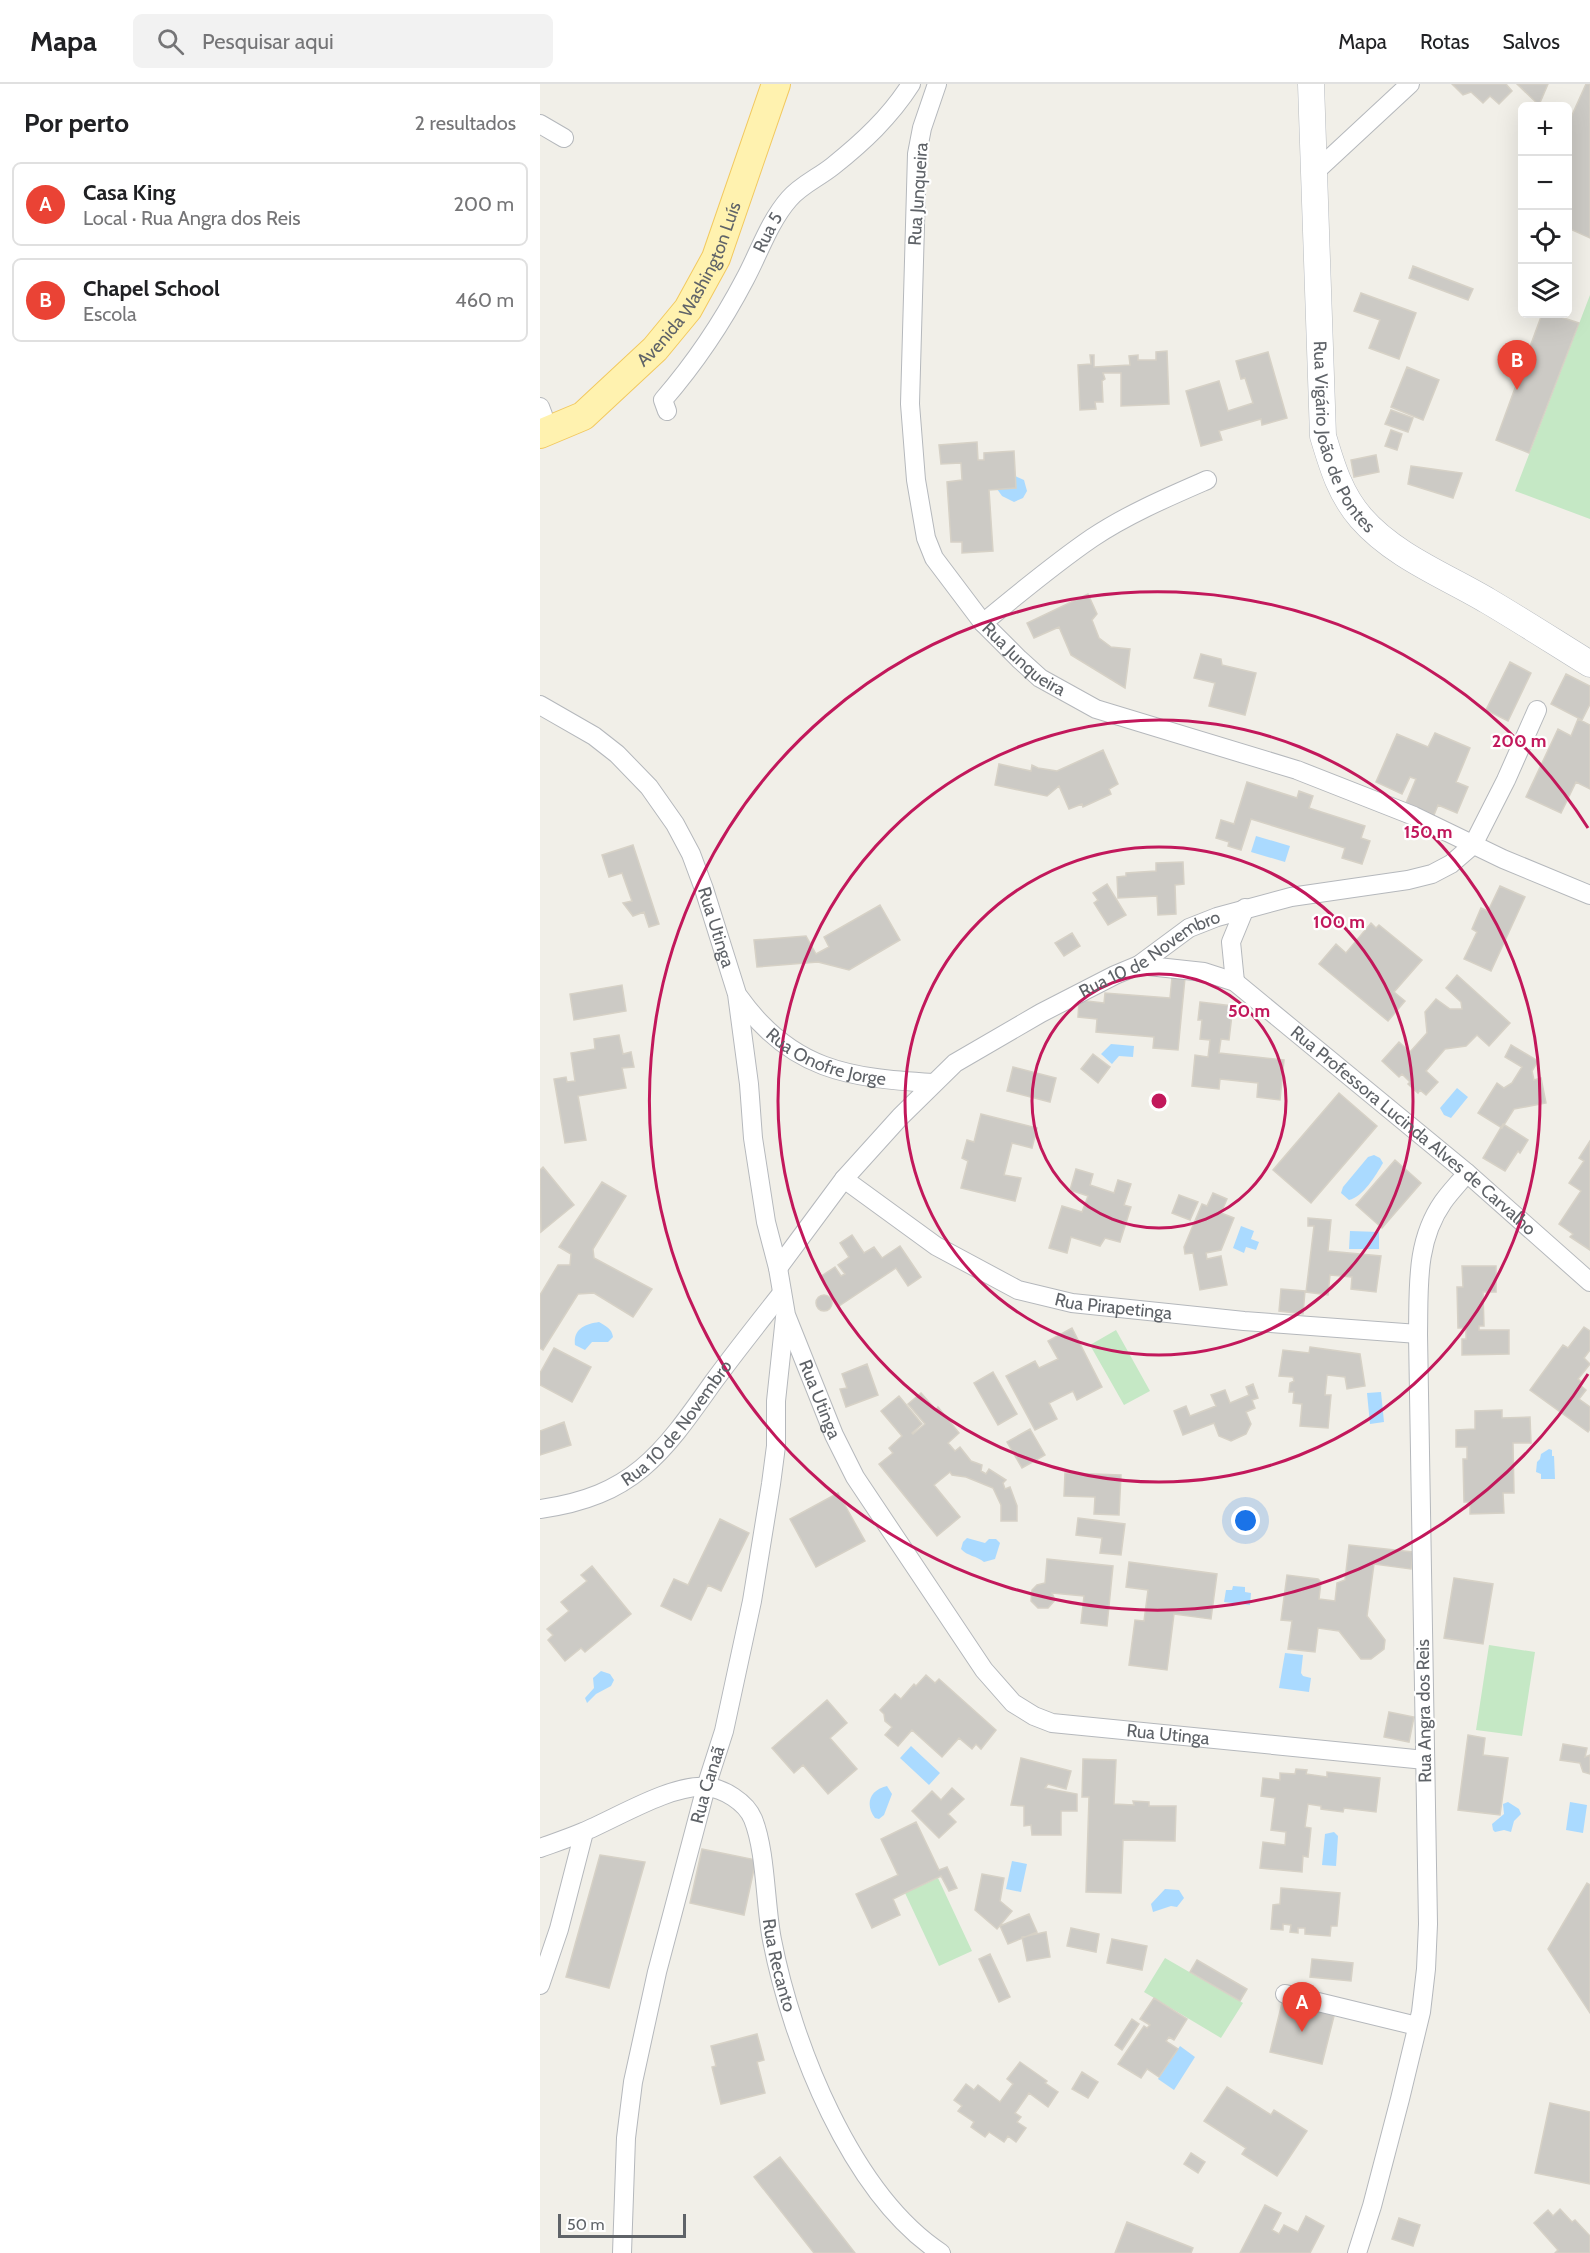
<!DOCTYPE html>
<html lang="pt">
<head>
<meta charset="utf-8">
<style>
  :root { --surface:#fff; --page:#f2f2f2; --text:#202124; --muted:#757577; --line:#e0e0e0; --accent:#ea4335 }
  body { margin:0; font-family:Cabin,sans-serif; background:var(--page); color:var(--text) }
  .controls { position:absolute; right:18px; top:18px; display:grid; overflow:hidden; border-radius:9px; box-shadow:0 6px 24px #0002 }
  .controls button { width:54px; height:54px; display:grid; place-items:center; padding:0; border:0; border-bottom:2px solid var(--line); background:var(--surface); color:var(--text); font:30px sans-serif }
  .scale { position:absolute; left:18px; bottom:15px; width:128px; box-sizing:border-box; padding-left:6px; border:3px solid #5f6368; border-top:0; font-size:16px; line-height:21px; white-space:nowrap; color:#5f6368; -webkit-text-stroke:4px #fff; paint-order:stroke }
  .you { position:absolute; left:706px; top:1437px; width:21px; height:21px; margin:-15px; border:4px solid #fff; border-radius:50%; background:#1a73e8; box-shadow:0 0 0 9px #1a73e833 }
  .badge { display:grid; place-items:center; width:39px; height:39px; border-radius:50%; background:var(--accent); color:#fff; font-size:20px; font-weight:700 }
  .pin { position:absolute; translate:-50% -50px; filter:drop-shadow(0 2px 3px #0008) }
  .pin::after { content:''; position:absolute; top:32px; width:21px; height:18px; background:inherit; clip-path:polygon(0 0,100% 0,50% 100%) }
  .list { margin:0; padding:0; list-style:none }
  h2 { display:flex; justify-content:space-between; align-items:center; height:78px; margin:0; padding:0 24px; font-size:26px }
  h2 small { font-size:20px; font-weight:400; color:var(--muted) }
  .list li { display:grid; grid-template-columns:39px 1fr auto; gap:18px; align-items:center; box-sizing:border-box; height:84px; margin:0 12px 12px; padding:0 12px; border:2px solid var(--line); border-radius:9px }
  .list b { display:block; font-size:22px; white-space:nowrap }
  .list p { margin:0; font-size:20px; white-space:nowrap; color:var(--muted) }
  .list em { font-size:20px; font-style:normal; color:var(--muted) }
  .icon { flex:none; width:33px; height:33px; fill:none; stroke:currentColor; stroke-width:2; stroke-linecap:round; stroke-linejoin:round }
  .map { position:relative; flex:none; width:1050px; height:2169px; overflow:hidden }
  header { display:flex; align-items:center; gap:36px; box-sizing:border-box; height:84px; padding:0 30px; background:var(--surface); border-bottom:2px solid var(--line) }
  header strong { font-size:28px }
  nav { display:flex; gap:33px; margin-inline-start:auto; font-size:21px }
  .search { width:420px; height:54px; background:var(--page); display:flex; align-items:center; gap:15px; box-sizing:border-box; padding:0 21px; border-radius:9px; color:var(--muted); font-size:22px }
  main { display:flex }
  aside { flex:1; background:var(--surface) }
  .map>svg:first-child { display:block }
</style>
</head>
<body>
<header>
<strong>Mapa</strong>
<div class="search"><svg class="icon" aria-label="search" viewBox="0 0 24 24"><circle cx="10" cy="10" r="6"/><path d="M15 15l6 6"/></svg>Pesquisar aqui</div>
<nav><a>Mapa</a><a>Rotas</a><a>Salvos</a></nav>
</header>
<main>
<aside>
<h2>Por perto<small>2 resultados</small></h2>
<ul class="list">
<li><span class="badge">A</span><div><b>Casa King</b><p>Local · Rua Angra dos Reis</p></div><em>200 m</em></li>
<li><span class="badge">B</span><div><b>Chapel School</b><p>Escola</p></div><em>460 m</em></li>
</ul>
</aside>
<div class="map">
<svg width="1050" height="2169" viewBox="0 0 1050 2169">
  <rect width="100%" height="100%" fill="#f1efe8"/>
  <path fill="#c5e8c5" d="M1050,211V435L975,407Z
    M576,1246L610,1307L584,1321L550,1261Z
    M949,1561L995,1568L982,1652L936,1646Z
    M398,1794L432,1867L399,1882L365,1809Z
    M625,1874L703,1919L681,1954L604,1908Z"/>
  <path fill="#aadaff" d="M475,392L484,396L487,407L483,414L474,418L462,412L457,405L476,403Z
    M716,752L750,762L745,778L711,768Z
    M571,960L594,962L593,973L579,972L572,980L561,970Z
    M917,1004L928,1013L911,1034L904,1031L900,1024Z
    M834,1071L840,1074L843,1079C836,1091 823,1113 809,1116L801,1109L803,1103L828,1073Z
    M701,1142L714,1147L711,1155L719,1158L716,1166L706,1163L704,1169L693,1164Z
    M810,1147L839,1148V1165H809Z
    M59,1238C66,1242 72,1245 73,1253L68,1258H52L45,1266L35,1261C33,1245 45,1240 59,1238Z
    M841,1308L844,1338L830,1340L827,1309Z
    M1009,1365L1012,1366V1372H1014L1015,1395H1001V1390L996,1388L997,1378L1000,1375L1001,1370Z
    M427,1454L445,1459L449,1455H456L460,1459L455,1475L444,1478C437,1472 427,1472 421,1465L423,1458Z
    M693,1502L705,1503V1508L711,1509L710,1521L684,1518L686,1506H692Z
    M745,1569L763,1571L761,1589L763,1592L771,1594L769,1608L739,1604Z
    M61,1587L70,1590L74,1596L71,1602L56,1610L47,1619L45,1614L54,1604L53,1594Z
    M371,1662L400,1689L389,1701L360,1674Z
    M347,1702L352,1710L344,1731L339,1735L335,1734C325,1721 329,1706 347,1702Z
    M968,1718L979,1725L981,1730L974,1737L971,1748L964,1746L955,1748L953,1746L952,1740L964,1730L963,1720Z
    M1030,1718L1047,1721L1043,1749L1026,1746Z
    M794,1748L798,1752L796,1782L782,1781L785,1750Z
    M472,1777L487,1780L481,1808L466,1805Z
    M625,1805L639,1806L644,1814L637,1823L631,1822L613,1828L611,1820Z
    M640,1962L655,1973L634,2006L618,1995Z"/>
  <path fill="#cccac5" stroke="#d6d1c6" stroke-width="1.5" d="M912,0H966L972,7L959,20L950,12L943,19L931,8L923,11Z
    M977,0H1008L999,21Z
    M1046,0H1050V154L1028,144V40Z
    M873,182L933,205L928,216L869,194Z
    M821,209L876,229L859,275L829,264L840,236L814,227Z
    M1002,230H1012L1039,239L989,369L956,356Z
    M627,267L629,320L581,322V289H563L565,295L562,297L563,318H555L556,325L540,326L538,281L551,280L550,271H554V283L590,281L589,272L598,271V276H616V268Z
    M728,268L747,334L722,341L721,335L679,347L682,356L661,362L646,307L679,297L688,327L713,319L705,294L701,295L696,277Z
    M867,283L899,296L883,336L851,323Z
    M851,326L873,334L868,348L845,340Z
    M851,346L862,350L857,366L845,362Z
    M437,358L438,376H444V369L474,367L476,404L449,406L453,467L422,469V458H411L407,398L422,396L421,379L401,380L399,361Z
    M836,371L839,388L814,393L811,376Z
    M871,382L922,389L913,414L868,400Z
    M548,510L557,530L552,536L559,554L571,563L590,565L585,604L531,571L519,543L494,554L487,539Z
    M661,570L681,575L682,581L716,589L705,631L669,622L675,599L654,594Z
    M970,578L991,589L968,637L946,626Z
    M1026,590L1050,602V620L1042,636L1011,620Z
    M1038,635L1050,641V705L1036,698L1021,729L986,713L1018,645L1031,652Z
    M895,649L930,664L916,698L928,703L917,729L898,721L894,731L866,719L876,695L870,693L862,710L836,698L857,650L888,663Z
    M563,666L578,700L569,705L571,710L543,723L542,720L529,725L519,702L507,712L455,701L459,680L491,687L492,681L498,684L517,687Z
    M707,698L757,714L759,707L773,712L769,724L825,742L821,754L830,757L822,780L802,774L805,764L711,735L701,766L688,762L689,758L676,754L681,736L694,740Z
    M93,761L119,840L109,843L104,828L93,832L83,819L92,817L82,789L69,793L62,771Z
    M643,778L644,800L635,801L636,830L618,831L617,812L578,814L577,793L586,792V789L616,787V779Z
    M567,800L586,831L568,841L554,819L558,816L553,809Z
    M960,802L985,813L951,887L924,875L937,848L932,845L941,824L948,827Z
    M340,821L360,856L309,886L278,878L217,883L214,856L266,852L276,870L289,863L284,853Z
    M831,839L836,844L839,841L882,876L854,908L865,917L848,937L779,880L796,860L806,869Z
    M532,849L540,862L524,872L515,859Z
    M917,891L970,939L949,962L937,951L926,962L905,965L886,987L898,998L886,1011L880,1006L878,1009L868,1000L870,998L862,990L859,993L842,977L859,958L870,968L887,949L885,928L896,915L910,925H922L921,918L906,904Z
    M632,893L645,894L638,966L613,964L614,953L556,948L557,935L538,933L539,916L564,919L565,909L630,914Z
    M82,901L86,927L34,936L30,910Z
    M660,918L693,922L689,956L681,955L679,969L744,976L740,1016L717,1013L718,999L680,995L679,1005L652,1002L655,971L668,973L670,956L660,955L662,936H658Z
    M79,951L83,970L91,968L94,983L82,984L86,1004L38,1012L46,1056L25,1059L14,995L26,993L27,998L35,997L31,969L55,965L54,955Z
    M971,961L998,977L992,987L994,996L1001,994L1006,1019L974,1025L962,1044L938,1029L957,999L964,1004L972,999L982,983L965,973Z
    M553,970L570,983L558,999L541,985Z
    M473,983L516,994L510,1018L467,1007Z
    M799,1009L837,1042L771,1119L733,1086Z
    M441,1030L497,1044L492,1064L472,1059L464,1091L481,1094L475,1117L421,1104L428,1077L422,1074L427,1056L434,1058Z
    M963,1040L988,1056L980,1069L978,1067L965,1087L943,1074Z
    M1050,1057V1166L1030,1153L1033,1150L1019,1140L1041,1107L1029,1099L1044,1077L1039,1074Z
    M855,1076L881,1099L842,1144L816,1121Z
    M3,1083L34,1121L1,1148L0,1086Z
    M536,1085L553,1090L550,1101L574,1109L578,1096L591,1100L584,1121L591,1123L580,1158L565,1154L560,1162L531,1153L527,1169L509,1164L522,1122L542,1128L548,1112L530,1106Z
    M62,1098L86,1112L53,1165L54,1174L112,1205L93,1233L54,1209L38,1210L3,1266L0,1264V1211L18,1181H30L31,1170L19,1163Z
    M673,1109L687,1115L681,1129L694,1134L681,1166L666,1169L667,1175L681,1172L687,1201L660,1206L653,1169L645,1170L644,1163L662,1120L667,1122Z
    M639,1111L658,1118L650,1136L632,1129Z
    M768,1134L791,1136L788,1167L841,1172L836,1208L811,1205L812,1193L790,1191L788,1211L766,1208L774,1142H768Z
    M312,1151L324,1169L334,1163L342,1174L360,1162L381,1193L368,1202L356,1184L299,1222L280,1193L295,1183L301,1192L305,1190L298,1181L309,1173L300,1159Z
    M922,1182H956V1208H943L944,1242H939V1246H969V1270L922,1271V1255H926V1244H918L917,1203H923Z
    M741,1205L765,1207L763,1230L739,1227Z
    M276 1219a8 8 0 1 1 16 0a8 8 0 1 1-16 0Z
    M1044,1243L1050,1247V1266L1044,1274L1050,1280L1038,1295L1042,1298L1040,1301L1046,1306L1039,1315L1050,1323V1345L1048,1348L990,1306L1023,1261L1028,1264Z
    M532,1244L562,1303L537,1316L533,1307L509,1319L517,1335L495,1346L466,1292L495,1277L499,1284L518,1275L508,1257Z
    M770,1263L820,1270L825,1302L807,1305L805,1293L787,1291L785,1311H791L788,1344L760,1342L762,1320L753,1319L754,1308H749L750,1299L754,1297L753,1293L739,1292L743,1266L769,1269Z
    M14,1264L51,1283L32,1318L0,1301V1289Z
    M327,1280L338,1311L306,1323L300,1305L307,1304L302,1290Z
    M453,1288L477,1330L458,1341L434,1299Z
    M713,1300L718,1314L712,1316L715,1324L706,1328L711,1340L706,1350L691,1357L679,1352L674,1339L643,1351L634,1327L646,1322L650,1332L676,1322L671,1311L685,1306L690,1319L709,1311L706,1303Z
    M381,1309L396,1326L398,1323L419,1349L408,1359L415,1367L420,1363L431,1377L442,1381L441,1387L446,1390L449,1385L466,1396L463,1399L465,1405L470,1403L477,1422V1437H461V1421L453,1404L426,1393L412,1391L410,1388L394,1401L420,1433L397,1452L339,1380L353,1369L349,1364L362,1352L341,1327L359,1312L382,1340L372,1349L373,1350L385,1340L368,1320Z
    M962,1326V1334L990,1333L991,1359H973L974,1409H963L964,1429L930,1430V1418H924L923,1375H927V1363H916V1346L935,1345V1327Z
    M24,1338L31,1361L0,1371V1347Z
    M490,1345L505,1371L482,1384L467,1358Z
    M525,1389L581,1391L579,1431L554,1430L555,1413L524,1412Z
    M298,1409L325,1457L276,1483L250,1435Z
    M538,1434L585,1440L581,1471L560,1469L562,1454L536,1451Z
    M180,1435L209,1449L181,1507L168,1501L151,1536L121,1522L134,1495L148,1501Z
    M809,1461L873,1468L871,1485L834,1480L827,1532L845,1556L844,1565L831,1575H821L799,1547L778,1544L775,1568L748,1565L752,1537L741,1536L747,1491L778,1495L781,1498L779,1515L795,1517L797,1499L805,1496Z
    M507,1475L573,1482L567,1542L541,1539L544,1512L512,1509L515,1516L508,1524H498L491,1517L492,1506L497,1501L505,1499Z
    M589,1478L677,1490L671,1535L634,1530L627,1586L589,1581L595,1536L604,1537L608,1506L586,1503Z
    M52,1482L91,1530L45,1568L41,1564L25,1577L8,1556L13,1551L7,1545L29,1527L21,1518L47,1497L41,1491Z
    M914,1494L953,1500L943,1560L904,1554Z
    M386,1591L395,1599L399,1595L456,1646L441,1665L436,1660L432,1665L419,1654L402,1673L372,1646L358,1662L345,1651L352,1643L345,1637L344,1630L340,1626L355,1610L361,1615L374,1600L376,1602Z
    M287,1616L307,1639L290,1654L317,1685L288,1710L263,1681L254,1689L232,1664Z
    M849,1628L874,1633L869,1658L844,1653Z
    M928,1651L945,1654L943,1671L968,1674L960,1731L918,1726Z
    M1023,1660L1047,1664L1045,1673L1050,1671V1690L1043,1688L1040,1679L1020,1676Z
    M481,1674L531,1687L526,1705L508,1700L505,1704L537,1710V1727H521V1751H492L491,1741L484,1742V1722L471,1721Z
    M543,1675L576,1676L574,1720L594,1721L593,1717L609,1718V1722H636L635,1757L583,1756L581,1809L546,1808L549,1713H542Z
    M756,1685L767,1686L766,1690L787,1693V1688L840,1694L836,1728L804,1724L803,1728L781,1725V1722L768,1720L765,1743L771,1744L768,1773L763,1772L762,1788L720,1784L723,1758L745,1761L746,1748L731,1746L735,1714L721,1712L723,1694L740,1696V1689L755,1690Z
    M412,1704L424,1715L408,1730L416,1738L399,1754L372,1727L392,1707L401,1716Z
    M376,1738L399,1786L407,1783L417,1804L409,1807L401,1792L365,1809L353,1815L360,1831L332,1844L316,1810L358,1791L341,1755Z
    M162,1765L216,1776L204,1831L150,1819Z
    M60,1771L105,1778L69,1904L26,1893Z
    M442,1790L464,1794L460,1817L472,1827L457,1845L435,1826Z
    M1047,1799L1050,1801V1929L1008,1865Z
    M741,1804L800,1809L797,1842H791L790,1852L765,1850V1844H758V1849L750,1848L751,1841L743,1840V1846L731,1845L733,1821L740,1820Z
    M489,1830L497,1848L468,1860L460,1842Z
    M531,1844L559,1850L556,1868L527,1862Z
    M506,1848L510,1873L487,1877L482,1853Z
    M572,1855L607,1862L602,1886L567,1879Z
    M450,1870L470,1913L459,1918L439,1875Z
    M772,1875L813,1879L811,1897L770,1893Z
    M657,1876L707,1905L700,1917L650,1888Z
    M614,1914L647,1935L634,1956L629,1953L626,1957L638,1965L619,1993L607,1985L601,1994L578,1980L604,1942L607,1944L610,1941L600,1935Z
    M743,1915L795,1928L782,1980L730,1968Z
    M592,1935L599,1940L582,1966L575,1961Z
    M217,1950L224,1976L217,1978L225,2009L181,2020L172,1983L176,1982L171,1962Z
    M480,1978L507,1997L505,1999L518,2008L508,2023L489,2009L475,2029L481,2033L477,2038L486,2044L476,2058L468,2052L464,2058L449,2048L445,2053L431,2043L434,2038L418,2027L422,2022L414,2016L426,2000L434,2006L438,2001L460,2018L473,2000L467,1995Z
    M542,1988L558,1998L548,2014L532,2005Z
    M687,2003L731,2031L734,2026L767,2047L737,2092L702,2070L706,2064L664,2037Z
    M1010,2019L1050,2028V2100L995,2089Z
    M651,2069L665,2078L658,2089L644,2080Z
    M240,2073L315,2169H274L214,2093Z
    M725,2121L741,2129L732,2146L739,2150L744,2141L758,2148L766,2132L784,2142L770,2169H700Z
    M1020,2125L1032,2138L1035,2136L1050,2152V2169H1015L1018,2166L994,2139L1008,2126L1013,2132Z
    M859,2134L880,2141L873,2162L852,2155Z
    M587,2138L653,2164L651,2169H575Z"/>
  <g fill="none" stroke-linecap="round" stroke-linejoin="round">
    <g stroke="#b5b8bc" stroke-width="20">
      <g id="street">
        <path id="s1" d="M397,0L382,44L377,70L370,320L376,396L386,454L394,474L443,539L479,575L500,594L556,625L757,686L874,732L963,775L1050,811"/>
        <path d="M0,40L24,54"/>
        <path d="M774,89L870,0"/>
        <path d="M0,323L3,331"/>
        <path id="s2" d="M127,327L123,316C155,279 182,239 205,195C219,169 229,138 249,115C261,101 278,94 293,82C323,58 350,33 371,0"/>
        <path d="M443,539C478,510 514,480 552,454C588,430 628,413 667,396"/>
        <path id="s3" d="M0,621L54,652L77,670L109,703L135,740L151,770L164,805L197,910L209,1000L213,1054L226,1138L238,1184L246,1231L294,1351L315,1393L444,1586L473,1619L494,1632L512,1639L885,1676"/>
        <path id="s4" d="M599,881L664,888L695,898L927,1089L1050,1198"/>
        <path d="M695,898L691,858L705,824"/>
        <path id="s5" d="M199,913C251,986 308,994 393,999"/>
        <path id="s6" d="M304,1095L396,1162L478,1206L532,1219L704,1237L878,1250"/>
        <path id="s7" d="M238,1184L304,1095L360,1033L415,979L501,929L575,891L599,881L649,844L677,833L751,813L868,796L892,790L911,780L933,761L966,696L997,626"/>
        <path id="s8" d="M0,1425C94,1412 123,1369 174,1297C196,1267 219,1238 242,1209"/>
        <path id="s9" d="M0,1764C14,1759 29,1754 43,1748C75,1735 131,1700 166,1703C183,1704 206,1718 213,1735C226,1767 225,1820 232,1856C252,1959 311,2110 401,2169"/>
        <path d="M0,1901L19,1845L44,1748"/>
        <path d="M745,1910L877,1942"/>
        <path id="s10" d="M82,2169L86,2054L93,1998L117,1888L166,1703L184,1647L212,1517L231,1400L236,1362V1317L245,1233"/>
        <path d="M817,2169L832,2122L860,2015L881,1928L886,1885L888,1840L878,1250C879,1204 875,1158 903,1118C910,1108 919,1099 927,1089"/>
      </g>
    </g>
    <g stroke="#b6babf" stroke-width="27">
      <g id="secondary">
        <path id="s11" d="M771,0L783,352C792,382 800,410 821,434C854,472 906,492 948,517C982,537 1016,559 1050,580"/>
      </g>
    </g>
    <g stroke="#f2c960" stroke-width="30">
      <g id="primary">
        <path id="s12" d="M0,350L43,332L115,265L148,225L176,174L236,0"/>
      </g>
    </g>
    <use href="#street" stroke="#fff" stroke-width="18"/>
    <use href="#secondary" stroke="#fff" stroke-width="26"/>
    <use href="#primary" stroke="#fff2af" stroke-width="28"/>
  </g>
  <g fill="none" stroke="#c2185b" stroke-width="3">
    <circle cx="619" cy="1017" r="127"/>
    <circle cx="619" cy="1017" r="254"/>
    <circle cx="619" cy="1017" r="381"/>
    <path d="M1048 1290A509 509 0 1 1 1048 744"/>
  </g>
  <g text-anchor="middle" stroke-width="4.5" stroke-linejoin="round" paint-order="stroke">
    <g font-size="18" fill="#5f6368" stroke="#fff">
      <text transform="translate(378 110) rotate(-86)" y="6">Rua Junqueira</text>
      <text dy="6" stroke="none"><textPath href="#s2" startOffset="210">Rua 5</textPath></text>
      <text dy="6" stroke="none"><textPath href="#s12" startOffset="219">Avenida Washington Luís</textPath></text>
      <text dy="6" stroke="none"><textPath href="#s11" startOffset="358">Rua Vigário João de Pontes</textPath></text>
      <text dy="6" stroke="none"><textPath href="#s1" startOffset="616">Rua Junqueira</textPath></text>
      <text dy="6" stroke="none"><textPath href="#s3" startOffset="294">Rua Utinga</textPath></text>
      <text dy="6" stroke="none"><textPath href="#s7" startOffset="495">Rua 10 de Novembro</textPath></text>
      <text dy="6" stroke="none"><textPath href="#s5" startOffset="110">Rua Onofre Jorge</textPath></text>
      <text dy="6" stroke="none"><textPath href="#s4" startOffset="330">Rua Professora Lucinda Alves de Carvalho</textPath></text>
      <text dy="6" stroke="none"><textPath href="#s6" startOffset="304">Rua Pirapetinga</textPath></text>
      <text dy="6" stroke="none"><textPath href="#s3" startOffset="780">Rua Utinga</textPath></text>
      <text dy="6" stroke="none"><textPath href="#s8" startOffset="168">Rua 10 de Novembro</textPath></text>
      <text transform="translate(884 1627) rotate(-91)" y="6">Rua Angra dos Reis</text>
      <text dy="6" stroke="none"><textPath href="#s3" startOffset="1302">Rua Utinga</textPath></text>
      <text dy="6" stroke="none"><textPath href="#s10" startOffset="478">Rua Canaã</textPath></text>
      <text dy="6" stroke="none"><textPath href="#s9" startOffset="386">Rua Recanto</textPath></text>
    </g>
  </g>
  <circle cx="619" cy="1017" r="9" fill="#c2185b" stroke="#fff" stroke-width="3"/>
  <g font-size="18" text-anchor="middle" font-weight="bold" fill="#c2185b" stroke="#fff" stroke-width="4.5" stroke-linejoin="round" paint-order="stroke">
    <text x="979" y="663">200 m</text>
    <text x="888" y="754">150 m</text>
    <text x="799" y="844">100 m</text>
    <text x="709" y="933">50 m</text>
  </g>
</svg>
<div class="controls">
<button>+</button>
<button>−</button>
<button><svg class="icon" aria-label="locate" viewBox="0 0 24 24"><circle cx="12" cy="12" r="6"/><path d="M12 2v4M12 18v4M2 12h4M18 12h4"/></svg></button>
<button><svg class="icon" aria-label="layers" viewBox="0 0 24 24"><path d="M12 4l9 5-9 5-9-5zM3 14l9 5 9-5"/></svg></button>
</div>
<div class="scale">50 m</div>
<div class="you"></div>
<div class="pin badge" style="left:762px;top:1948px">A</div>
<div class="pin badge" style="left:977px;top:306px">B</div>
</div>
</main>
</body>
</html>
